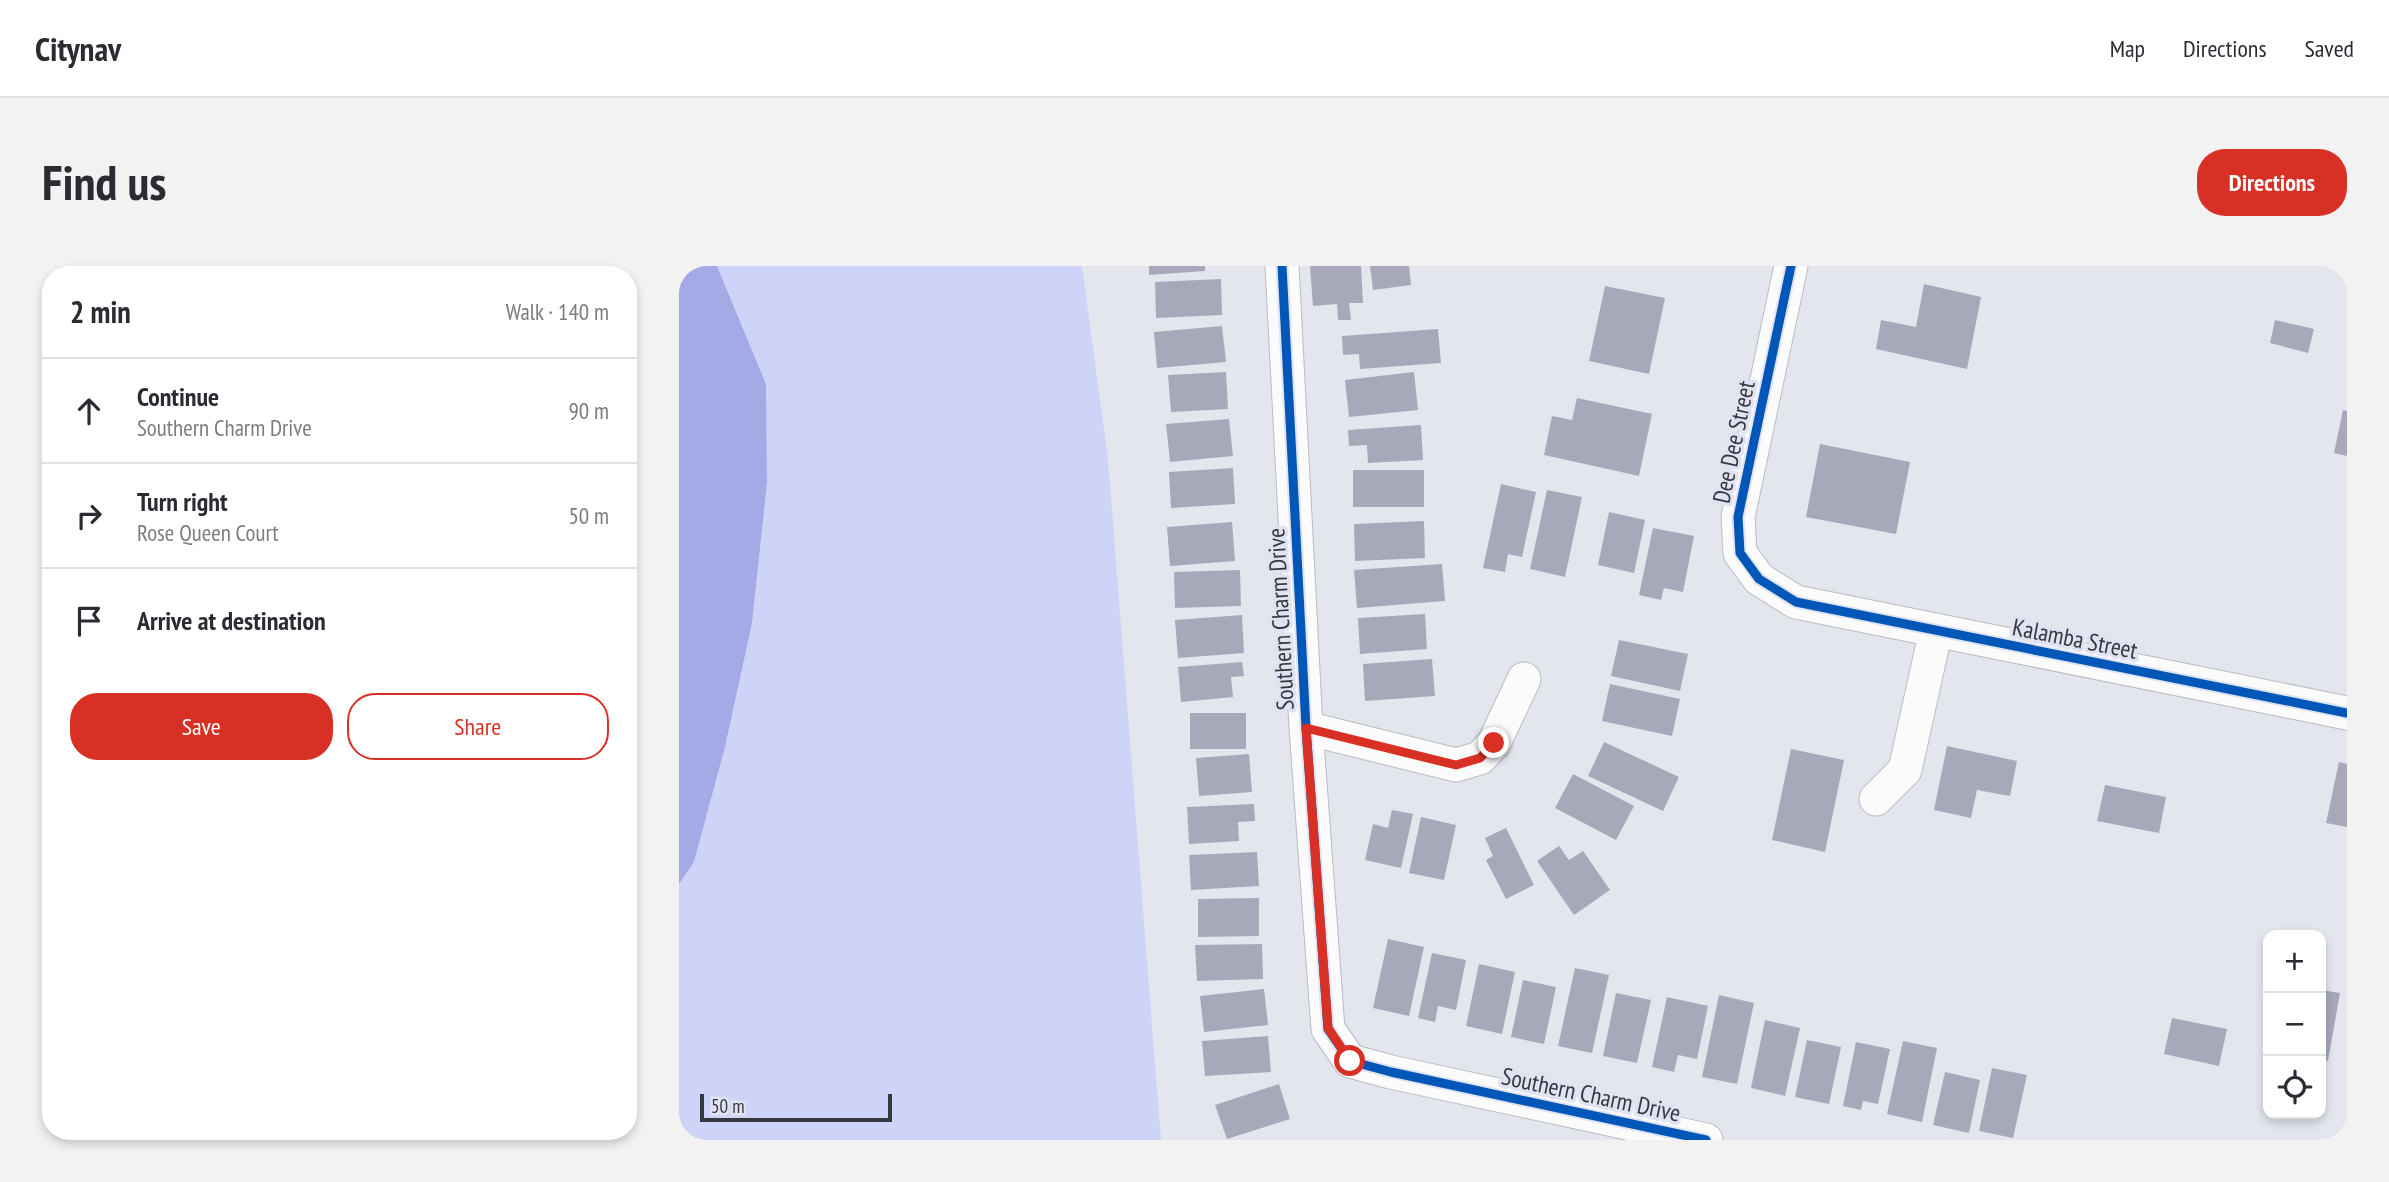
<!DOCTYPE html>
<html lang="en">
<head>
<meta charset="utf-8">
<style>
  :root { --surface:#fff; --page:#f2f2f3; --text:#2b2b33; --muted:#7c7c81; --line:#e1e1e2; --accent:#d93025 }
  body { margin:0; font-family:"PT Sans Narrow",sans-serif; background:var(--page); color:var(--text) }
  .controls { position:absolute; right:21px; bottom:21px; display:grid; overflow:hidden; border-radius:14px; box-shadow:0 4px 10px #0003 }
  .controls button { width:63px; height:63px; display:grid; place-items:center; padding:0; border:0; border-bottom:2px solid var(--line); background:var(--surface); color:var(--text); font:35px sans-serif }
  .scale { position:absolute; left:21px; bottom:18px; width:192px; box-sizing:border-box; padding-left:7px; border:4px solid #37383f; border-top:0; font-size:19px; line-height:24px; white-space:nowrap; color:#37383f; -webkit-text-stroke:5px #e0e3f2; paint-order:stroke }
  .stop { position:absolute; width:21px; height:21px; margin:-16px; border:5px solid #d93025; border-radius:50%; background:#fff }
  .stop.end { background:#d93025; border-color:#fff; box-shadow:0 2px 7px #0008 }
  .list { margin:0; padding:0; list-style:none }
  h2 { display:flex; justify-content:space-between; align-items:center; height:91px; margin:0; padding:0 28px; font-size:30px }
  h2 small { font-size:23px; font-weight:400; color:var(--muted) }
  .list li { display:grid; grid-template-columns:46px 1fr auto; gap:21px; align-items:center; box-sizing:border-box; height:105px; padding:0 28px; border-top:2px solid var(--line) }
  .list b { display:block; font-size:26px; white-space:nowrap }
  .list p { margin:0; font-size:23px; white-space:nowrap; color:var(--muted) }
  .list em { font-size:23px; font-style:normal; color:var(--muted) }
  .actions { display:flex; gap:14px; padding:21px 28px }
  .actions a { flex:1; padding:16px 0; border:2px solid var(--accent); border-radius:28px; text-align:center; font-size:24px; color:var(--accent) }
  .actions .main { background:var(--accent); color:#fff }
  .icon { flex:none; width:38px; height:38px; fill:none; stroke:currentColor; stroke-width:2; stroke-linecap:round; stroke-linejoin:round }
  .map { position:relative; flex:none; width:1668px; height:874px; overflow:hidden; border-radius:28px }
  header { display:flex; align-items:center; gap:42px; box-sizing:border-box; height:98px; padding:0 35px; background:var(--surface); border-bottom:2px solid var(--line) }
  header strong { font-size:33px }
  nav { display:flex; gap:38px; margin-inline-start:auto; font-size:24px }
  .intro { display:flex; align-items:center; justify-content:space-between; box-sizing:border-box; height:168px; padding:0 42px }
  h1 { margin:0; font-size:49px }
  .button { padding:18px 32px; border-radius:28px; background:var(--accent); color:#fff; font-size:24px; font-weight:700 }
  main { display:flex; gap:42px; padding:0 42px }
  aside { flex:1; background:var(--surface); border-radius:28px; box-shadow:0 4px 10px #0003 }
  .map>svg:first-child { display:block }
</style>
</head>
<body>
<header>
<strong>Citynav</strong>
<nav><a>Map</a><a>Directions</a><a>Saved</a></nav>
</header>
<div class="intro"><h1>Find us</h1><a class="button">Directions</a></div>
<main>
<aside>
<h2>2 min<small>Walk · 140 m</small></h2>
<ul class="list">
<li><svg class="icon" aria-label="ahead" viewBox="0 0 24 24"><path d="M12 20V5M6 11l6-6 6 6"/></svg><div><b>Continue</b><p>Southern Charm Drive</p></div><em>90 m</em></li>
<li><svg class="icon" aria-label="right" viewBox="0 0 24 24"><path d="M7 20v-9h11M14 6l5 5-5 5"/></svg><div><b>Turn right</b><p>Rose Queen Court</p></div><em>50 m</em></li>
<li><svg class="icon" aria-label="arrive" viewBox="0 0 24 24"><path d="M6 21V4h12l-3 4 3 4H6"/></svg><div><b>Arrive at destination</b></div></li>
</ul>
<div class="actions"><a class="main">Save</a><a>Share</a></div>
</aside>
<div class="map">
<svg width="1668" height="874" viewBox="0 0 1668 874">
  <rect width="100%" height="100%" fill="#e4e6ee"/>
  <path fill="#ced4f7" d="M38,0H403L429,193L482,874H0V618L15,596L46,481L73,357L88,217L87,118Z"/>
  <path fill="#a3aae5" d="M0,0H38L87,118L88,217L73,357L46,481L15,596L0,618Z"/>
  <path fill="#a7a9bb" d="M470,0H526V5L470,9Z
    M631,0H682L684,37H670L672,54H659L658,38L634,40Z
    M691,0H730L732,19L694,24Z
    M542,13L543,49L477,52L476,16Z
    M1245,18L1302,31L1288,103L1197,83L1202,54L1237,61Z
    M926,20L986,32L970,108L910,95Z
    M1596,54L1635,63L1629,87L1591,77Z
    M543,60L547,96L478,102L475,66Z
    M759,63L762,97L681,103L680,88L664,89L663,70Z
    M547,106L549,143L492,146L489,109Z
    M735,106L739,144L670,151L666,114Z
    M898,132L973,148L960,210L865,189L873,150L893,154Z
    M1664,144L1668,145V190L1655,187Z
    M550,153L554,190L491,196L487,158Z
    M742,159L744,194L689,197L688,179L670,180L669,164Z
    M1141,178L1231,196L1217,268L1127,251Z
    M554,202L556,238L492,242L490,206Z
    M674,204H745V241H674Z
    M822,218L857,226L843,291L829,288L826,306L804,302Z
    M868,224L903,231L886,311L851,303Z
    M930,246L966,254L955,307L919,299Z
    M745,255L746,292L676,295L675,258Z
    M553,256L556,295L491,300L488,261Z
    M974,262L1015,270L1004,326L985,322L982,334L960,329Z
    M763,298L766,335L678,342L675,304Z
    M561,304L562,340L496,342L495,306Z
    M746,348L748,383L681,388L679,352Z
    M563,349L565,387L499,392L496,354Z
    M940,374L1009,388L1001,425L932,410Z
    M753,393L756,430L686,435L684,398Z
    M563,396L565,410L552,411L554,431L502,436L499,401Z
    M931,418L1001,433L993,470L923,455Z
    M511,447H567V483H511Z
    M925,476L1000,511L984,545L909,510Z
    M1268,480L1338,495L1331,530L1298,524L1292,552L1255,544Z
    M1112,483L1165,494L1146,586L1093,574Z
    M570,488L573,526L520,530L517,492Z
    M1660,496L1668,498V561L1647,557Z
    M894,508L955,540L937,574L876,542Z
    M1426,519L1487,531L1480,567L1418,555Z
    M575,538L576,555L559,556L560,575L510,578L508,541Z
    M713,544L734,548L722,602L686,594L694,558L709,562Z
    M742,551L777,559L765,614L730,607Z
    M827,562L855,619L827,633L807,594L814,590L806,572Z
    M880,580L890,594L904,585L931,624L895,649L858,595Z
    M578,586L580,620L512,624L510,589Z
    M580,632V670L519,671V633Z
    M709,673L745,681L730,750L694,742Z
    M583,678L584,713L518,715L516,679Z
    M753,687L787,694L777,744L759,740L756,756L739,752Z
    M800,698L836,706L823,768L787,760Z
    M896,702L930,709L913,787L879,780Z
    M844,714L877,721L865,778L832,771Z
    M585,723L589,759L525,766L521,730Z
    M1642,724L1661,727L1649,795L1642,793Z
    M937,727L972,734L958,797L924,790Z
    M1040,729L1075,737L1058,818L1023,811Z
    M988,731L1029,740L1018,793L999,789L995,806L973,801Z
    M1493,752L1548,763L1540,800L1485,788Z
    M1086,754L1121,762L1106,830L1072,822Z
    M589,770L592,806L526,810L523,775Z
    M1128,774L1162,781L1150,838L1116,831Z
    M1224,775L1258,782L1243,856L1208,848Z
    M1177,776L1211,783L1199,838L1184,835L1182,844L1164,840Z
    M1313,802L1348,809L1334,872L1300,865Z
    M1266,806L1301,814L1290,867L1254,859Z
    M600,818L611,853L548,873L536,839Z"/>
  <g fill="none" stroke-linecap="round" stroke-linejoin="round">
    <g stroke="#babcc2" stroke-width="35">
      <path id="minor" d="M603,0L627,462L649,763L671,795L712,806L1027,874
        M1112,0L1059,251L1061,287L1080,313L1117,336L1668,447
        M627,462L777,499L801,492L815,477L845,413
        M1197,533L1226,504L1257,364"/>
    </g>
    <use href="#minor" stroke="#fbfbfc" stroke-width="33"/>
    <g stroke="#e0e3f2" stroke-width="13">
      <path id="cycleway" d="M603,0L627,462L649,763L671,795L712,806L1027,874
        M1112,0L1059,251L1061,287L1080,313L1117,336L1668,447"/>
    </g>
    <use href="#cycleway" stroke="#0057b8" stroke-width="9"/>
  </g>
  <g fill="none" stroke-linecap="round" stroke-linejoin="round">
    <path stroke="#d93025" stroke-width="9" d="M671,795L649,762L627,462L777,499L801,492L815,477"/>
  </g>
  <g text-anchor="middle" stroke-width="7" stroke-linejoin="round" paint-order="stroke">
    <g font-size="24" fill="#37383f" stroke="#e0e3f2">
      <text transform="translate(1055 176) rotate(-78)" y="8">Dee Dee Street</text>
      <text transform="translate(602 353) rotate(-93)" y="8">Southern Charm Drive</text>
      <text transform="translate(1396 373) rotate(11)" y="8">Kalamba Street</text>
      <text transform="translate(912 829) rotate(12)" y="8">Southern Charm Drive</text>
    </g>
  </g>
</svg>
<div class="controls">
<button>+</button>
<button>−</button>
<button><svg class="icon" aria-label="locate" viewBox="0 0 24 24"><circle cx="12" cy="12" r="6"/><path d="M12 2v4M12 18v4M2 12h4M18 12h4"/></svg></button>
</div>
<div class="scale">50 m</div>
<div class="stop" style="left:671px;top:795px"></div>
<div class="stop end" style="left:815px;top:477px"></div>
</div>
</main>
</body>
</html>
